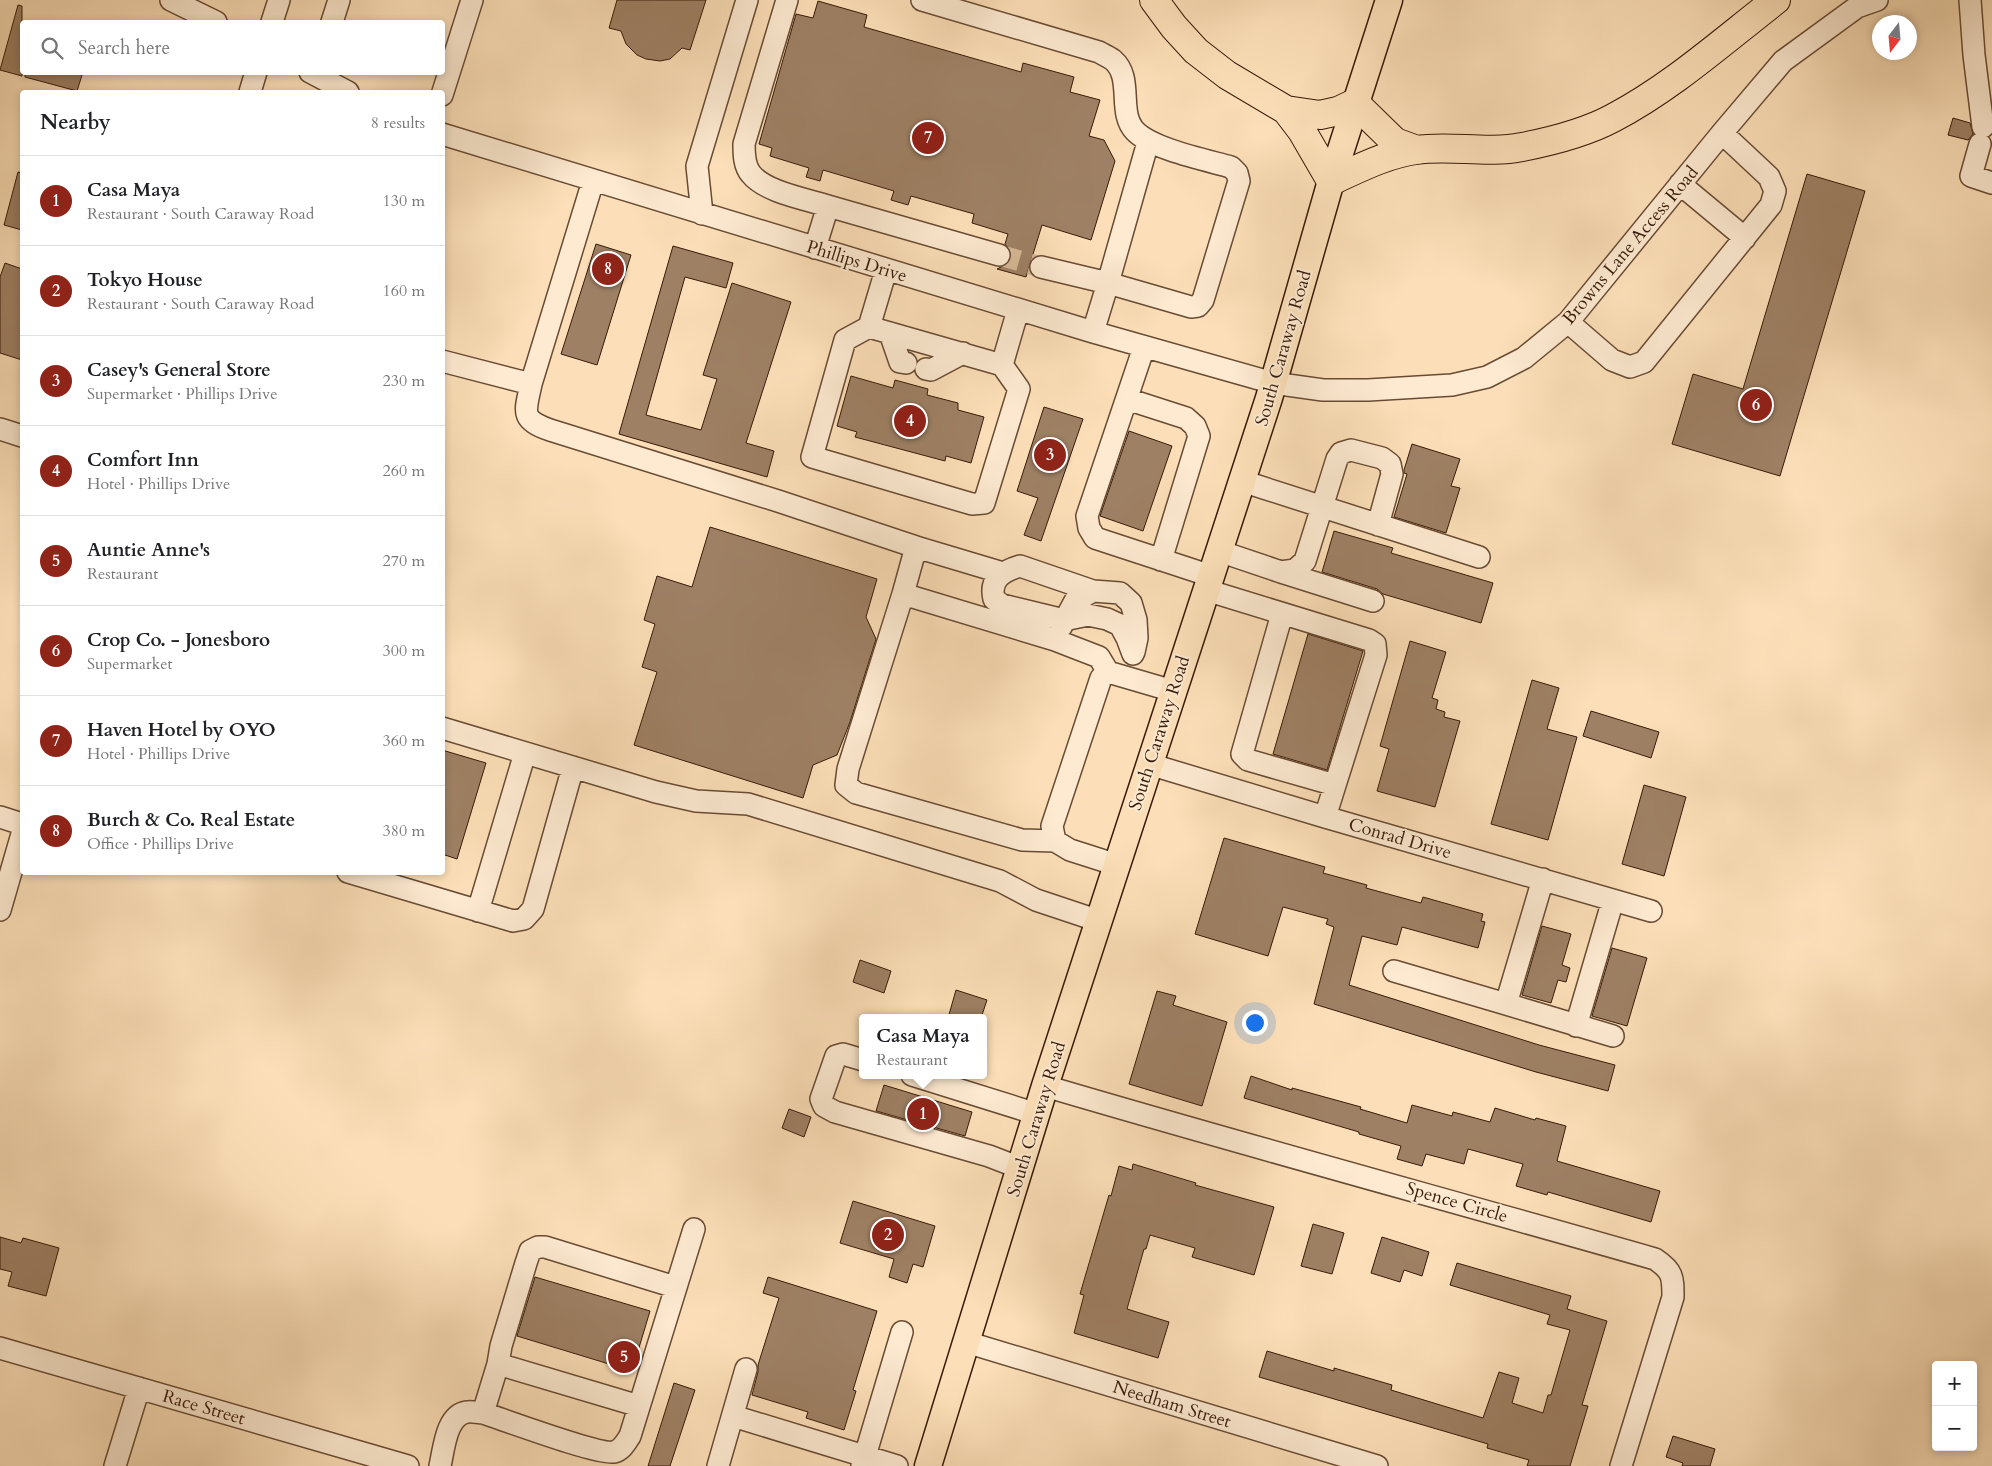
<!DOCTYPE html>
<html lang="en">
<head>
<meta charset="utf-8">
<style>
  :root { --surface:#fff; --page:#f2f2f2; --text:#202124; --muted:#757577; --line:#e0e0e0; --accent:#8f2418 }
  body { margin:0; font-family:Cardo,serif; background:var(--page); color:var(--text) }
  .controls { position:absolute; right:15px; bottom:15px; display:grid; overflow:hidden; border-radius:5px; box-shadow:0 2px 8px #0003 }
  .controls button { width:45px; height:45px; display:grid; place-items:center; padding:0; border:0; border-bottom:1px solid var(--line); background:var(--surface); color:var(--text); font:25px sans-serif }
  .compass { position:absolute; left:1872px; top:15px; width:45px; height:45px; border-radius:50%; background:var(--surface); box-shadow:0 2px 8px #0003; rotate:196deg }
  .you { position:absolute; left:1254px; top:1022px; width:18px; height:18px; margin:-12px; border:4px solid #fff; border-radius:50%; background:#1a73e8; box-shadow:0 0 0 8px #1a73e833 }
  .badge { display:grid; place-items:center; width:32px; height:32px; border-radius:50%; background:var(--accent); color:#fff; font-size:16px; font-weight:700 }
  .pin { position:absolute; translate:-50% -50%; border:2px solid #fff; box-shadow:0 1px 5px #0006 }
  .popup { position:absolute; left:859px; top:1014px; width:128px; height:65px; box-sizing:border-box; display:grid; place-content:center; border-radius:5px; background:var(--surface); filter:drop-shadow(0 1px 4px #0005); font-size:16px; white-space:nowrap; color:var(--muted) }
  .popup b { font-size:19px; color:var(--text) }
  .popup::after { content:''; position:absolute; left:50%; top:100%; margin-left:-10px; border:10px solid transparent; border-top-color:var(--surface) }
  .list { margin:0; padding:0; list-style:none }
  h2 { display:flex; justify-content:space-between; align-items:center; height:65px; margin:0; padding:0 20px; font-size:21px }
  h2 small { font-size:16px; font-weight:400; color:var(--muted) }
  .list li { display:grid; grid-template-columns:32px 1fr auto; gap:15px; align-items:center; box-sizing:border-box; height:90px; padding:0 20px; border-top:1px solid var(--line) }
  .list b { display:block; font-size:19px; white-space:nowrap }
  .list p { margin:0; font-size:16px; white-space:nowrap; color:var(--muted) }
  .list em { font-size:16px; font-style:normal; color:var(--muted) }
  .icon { flex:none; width:28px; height:28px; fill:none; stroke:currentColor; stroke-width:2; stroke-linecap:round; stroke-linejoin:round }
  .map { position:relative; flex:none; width:1992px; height:1466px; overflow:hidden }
  .search { position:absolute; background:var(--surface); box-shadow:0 2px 8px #0003; left:20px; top:20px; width:425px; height:55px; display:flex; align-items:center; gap:12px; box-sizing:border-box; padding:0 18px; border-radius:5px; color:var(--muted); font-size:19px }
  .panel { position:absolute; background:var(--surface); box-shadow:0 2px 8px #0003; left:20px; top:90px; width:425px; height:785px; border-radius:5px }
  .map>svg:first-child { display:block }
</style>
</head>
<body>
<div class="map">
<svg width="1992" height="1466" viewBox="0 0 1992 1466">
  <rect width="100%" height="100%" fill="#fcdfb8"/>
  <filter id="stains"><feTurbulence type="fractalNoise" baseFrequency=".004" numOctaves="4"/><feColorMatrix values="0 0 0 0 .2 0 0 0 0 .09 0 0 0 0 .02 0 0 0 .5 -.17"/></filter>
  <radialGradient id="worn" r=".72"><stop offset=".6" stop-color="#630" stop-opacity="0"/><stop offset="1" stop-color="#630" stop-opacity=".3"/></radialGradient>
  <path fill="#9e8064" stroke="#381a08" d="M617,0H706L690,50L682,48L670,59L660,61L646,59L637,55L626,44L621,31L609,28Z
    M818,1L867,15L864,27L1021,72L1023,63L1074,77L1070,92L1100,100L1089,136L1104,140L1115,161L1091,240L1042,225L1026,277L997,269L1007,264L1011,259V252L1005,244L1008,234L972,223L974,214L911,196L908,205L891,200L894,191L823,170L820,181L806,177L809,168L770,156L772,148L759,144L796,14L813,18Z
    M18,5L22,6V76L0,70Z
    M25,72H83L77,91L25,77Z
    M1953,118L1970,123L1973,134L1968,140L1948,135Z
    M18,172L22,173V230L4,225Z
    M1807,174L1865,191L1780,476L1672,444L1693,374L1743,389Z
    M596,244L631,255L597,365L561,354Z
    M673,246L733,263L726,288L685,277L646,415L701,430L717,379L703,375L732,283L791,302L746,443L774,451L767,477L619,434Z
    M5,263L22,269V360L0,353V277Z
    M851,376L893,388L895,380L928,389L927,395L958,403V410L984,417L971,463L946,456L945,461L855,437L857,432L837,426Z
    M1044,407L1083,419L1041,541L1024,535L1038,498L1017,491Z
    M1129,431L1172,446L1143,531L1100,516Z
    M1412,444L1460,459L1451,486L1460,488L1446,533L1394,517L1407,474L1404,473V470Z
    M710,527L877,579L866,617L876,639L850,722L837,755L813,765L803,798L634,745L657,672L642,667L655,624L644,620L657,576L692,587Z
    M1334,531L1393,548L1391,553L1493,583L1481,623L1383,594L1377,589L1322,572Z
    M1308,634L1363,651L1327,770L1273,754Z
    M1410,641L1446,652L1432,698L1438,700L1436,709L1445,712L1444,717L1460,721L1435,807L1377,791L1389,749L1380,746Z
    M1532,680L1559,688L1547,729L1577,737L1548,840L1491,824Z
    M1591,711L1659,732L1651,758L1583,736Z
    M442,750L486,763L457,859L442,854Z
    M1644,785L1686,797L1664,876L1622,864Z
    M1224,838L1325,867L1323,873L1367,885L1366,888L1421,903L1423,897L1483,914L1481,921L1485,922L1478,948L1402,927L1397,945L1362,936L1349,985L1539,1045L1615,1065L1608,1091L1536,1072L1314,1004L1334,927L1326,924L1328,919L1283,907L1268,956L1195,934Z
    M1542,926L1571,934L1562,965L1570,968L1566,982L1558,980L1551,1003L1522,995Z
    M1612,948L1647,958L1627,1026L1592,1016Z
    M860,960L891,971L884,993L853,982Z
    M956,990L987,1000L981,1018H948Z
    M1157,991L1176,996L1173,1005L1227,1022L1202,1106L1129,1084Z
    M1251,1076L1292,1090V1088L1361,1107L1360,1109L1407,1123L1412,1105L1452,1116L1453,1112L1490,1122L1495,1108L1535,1120L1536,1118L1566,1126L1557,1161L1660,1191L1651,1222L1548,1192L1547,1195L1516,1186L1523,1164L1468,1149L1464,1164L1426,1154L1422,1166L1397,1159L1401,1146L1359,1134V1132L1244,1098Z
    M884,1085L972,1112L965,1136L876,1111Z
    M789,1109L811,1117L804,1137L782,1128Z
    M1133,1164L1196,1183L1195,1185L1274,1207L1254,1275L1192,1257L1195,1248L1150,1235L1146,1249H1144L1127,1309L1169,1322L1158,1358L1074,1333L1084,1295L1080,1294L1109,1195L1111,1196L1119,1166L1132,1170Z
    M853,1201L935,1226L923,1267L913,1264L907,1283L889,1277L894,1259L840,1243Z
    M1313,1224L1344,1233L1332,1274L1301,1266Z
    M0,1237L21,1243L23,1238L59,1248L46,1296L8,1286L12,1272L0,1269Z
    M1382,1237L1429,1252L1422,1276L1404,1270L1400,1282L1371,1273Z
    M1457,1263L1571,1296L1567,1309L1607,1321L1582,1405L1588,1406L1570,1466H1527L1529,1460L1487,1448L1488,1444L1259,1377L1267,1351L1334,1371V1368L1392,1385L1391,1390L1483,1418L1499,1372L1519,1378L1512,1403L1543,1413L1548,1395H1551L1570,1330L1547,1324L1550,1315L1450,1285Z
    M535,1277L650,1311L632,1371L517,1336Z
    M768,1277L877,1311L853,1390L856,1391L844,1430L806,1418L808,1412L752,1395L758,1372V1365L779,1298L763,1293Z
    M674,1383L695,1390L670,1466H648Z
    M1673,1436L1715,1449L1710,1466H1682L1683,1463L1666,1457Z"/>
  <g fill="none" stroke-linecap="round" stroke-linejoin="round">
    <path stroke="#d5b895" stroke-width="21" stroke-dasharray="21 11" stroke-linecap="butt" d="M999,255L1041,267"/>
    <g stroke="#694b34" stroke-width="24">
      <path id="minor" d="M171,0L216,22
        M787,0L744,144C744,154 744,166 751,174C765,192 806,199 828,206L815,248
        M922,0L1099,52C1104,55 1109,57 1113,60C1134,78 1117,112 1135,131C1152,149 1206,160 1231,167L1237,173L1239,181L1203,300L1198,306L1191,307L1108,283L1148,142
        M1970,0L1974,55L1983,127
        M272,22L279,0
        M332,22L339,0
        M310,72L348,92
        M250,92L256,72
        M442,95L472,0
        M442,134L1093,332L1273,383L1323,390H1368L1452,385L1487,377L1524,358L1568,322L1722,133L1783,61L1857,7L1877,0
        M1980,144L1971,176L1992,183
        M593,181L531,384C525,413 520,419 550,430L778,501L916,547L903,594
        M1680,184L1745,238
        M828,206L999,255
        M702,214L697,166L747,0
        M1041,267L1108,283L1093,332
        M886,270L869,327L1002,365L1018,310
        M1568,322L1612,360L1630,367L1644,362L1771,205L1775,191L1769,177L1722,133
        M869,327L845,340L812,457L972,504L984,503L1019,389L1002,365
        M890,333L900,362L906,363
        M1144,347L1087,516L1089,528L1095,538L1211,576
        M442,361L531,384
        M926,369L931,370L963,353
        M1127,399L1186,418L1195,426L1199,436L1161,560
        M0,429L22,436
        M1242,481L1479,557
        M916,547L1003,573
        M1219,551L1281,572L1295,570L1305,561L1337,459L1341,453L1351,450L1382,458L1390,464L1392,474L1378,525
        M1281,572L1373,601
        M1206,590L1369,640L1375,644L1376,655L1325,817
        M1093,591L1020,566C1003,571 989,579 994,599L1002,605L1064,620L1088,615L1107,619L1120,625L1127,638L1133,654
        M1282,614L1242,754L1248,760L1335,785
        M1061,627L1075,601L1093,591L1120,593L1131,603L1136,620L1137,638L1134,652
        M442,728L656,792L696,801L748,804L1000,881L1036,900L1099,921
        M1149,764L1325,817L1651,911
        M0,817L22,824
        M1055,841L1022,840L856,793L846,785L848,769L903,594L1055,640L1099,657L1108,672
        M1117,865L1070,850L1055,841L1052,826L1101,678L1108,672L1173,691
        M348,872L513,921L524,919L533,909L573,767
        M0,910L22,834
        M478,911L525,753
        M1394,971L1506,1004L1543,879
        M1506,1004L1613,1036
        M1576,1026L1613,900
        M863,1060L843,1054L836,1056L821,1099L824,1106L835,1112L989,1156L1020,1168
        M912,1075L1037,1114
        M1045,1086C1248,1146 1452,1201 1655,1259C1673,1271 1673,1277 1673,1297L1621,1466
        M966,1342L1377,1466
        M0,1348L408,1466
        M639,1406L498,1364L501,1346L526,1263L530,1251L538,1247H545L675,1287
        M483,1413C505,1420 598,1455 614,1452C622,1450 626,1442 630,1436L694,1229
        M733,1416L897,1466
        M115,1466L139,1388
        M440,1466C444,1449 446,1415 467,1412C472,1411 478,1413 483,1413L498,1364
        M718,1466L746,1369
        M862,1466L902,1332"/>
    </g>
    <g stroke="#381a08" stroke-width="29">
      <path id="major" d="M928,1466L1045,1086L1269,398L1331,181L1389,0"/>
    </g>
    <g stroke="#381a08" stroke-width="30">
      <path id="highway" d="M1154,0L1174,27L1196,51L1227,75L1286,110L1320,115L1338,111L1355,103L1395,142L1417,150
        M1286,110L1302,131L1331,181C1358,169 1386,154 1416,150C1451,145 1487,154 1522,147C1553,141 1585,133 1613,118C1672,87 1723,41 1776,0"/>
    </g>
    <use href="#minor" stroke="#fdead1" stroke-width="21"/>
    <use href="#major" stroke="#fcdfb8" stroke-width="26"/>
    <use href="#highway" stroke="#fcdfb8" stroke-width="28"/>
  </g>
  <g text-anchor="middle" stroke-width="4" stroke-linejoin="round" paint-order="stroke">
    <g font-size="18" fill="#381a08" stroke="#fdead1">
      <text transform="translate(1630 245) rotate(-50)" y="6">Browns Lane Access Road</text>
      <text transform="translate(857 261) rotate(17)" y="6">Phillips Drive</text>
      <text transform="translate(1283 348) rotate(-74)" y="6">South Caraway Road</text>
      <text transform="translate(1159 733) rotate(-72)" y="6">South Caraway Road</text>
      <text transform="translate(1400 838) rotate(16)" y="6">Conrad Drive</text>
      <text transform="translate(1036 1119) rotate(-73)" y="6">South Caraway Road</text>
      <text transform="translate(1457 1202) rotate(16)" y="6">Spence Circle</text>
      <text transform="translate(1172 1404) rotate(17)" y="6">Needham Street</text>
      <text transform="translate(204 1407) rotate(16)" y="6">Race Street</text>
    </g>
  </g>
  <rect width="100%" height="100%" filter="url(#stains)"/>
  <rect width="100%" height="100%" fill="url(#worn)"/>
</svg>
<div class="controls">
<button>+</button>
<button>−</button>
</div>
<svg class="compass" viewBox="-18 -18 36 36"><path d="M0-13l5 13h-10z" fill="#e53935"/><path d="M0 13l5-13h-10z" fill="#757577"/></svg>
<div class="you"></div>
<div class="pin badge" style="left:923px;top:1114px">1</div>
<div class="popup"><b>Casa Maya</b>Restaurant</div>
<div class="pin badge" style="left:888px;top:1235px">2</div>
<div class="pin badge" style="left:1050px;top:455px">3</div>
<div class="pin badge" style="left:910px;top:421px">4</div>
<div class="pin badge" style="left:624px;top:1357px">5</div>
<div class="pin badge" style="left:1756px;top:405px">6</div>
<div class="pin badge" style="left:928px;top:138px">7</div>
<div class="pin badge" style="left:608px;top:269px">8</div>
<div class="search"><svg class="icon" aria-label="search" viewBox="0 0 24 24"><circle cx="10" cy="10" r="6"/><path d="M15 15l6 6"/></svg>Search here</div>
<section class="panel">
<h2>Nearby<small>8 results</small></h2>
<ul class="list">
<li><span class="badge">1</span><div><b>Casa Maya</b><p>Restaurant · South Caraway Road</p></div><em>130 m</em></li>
<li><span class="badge">2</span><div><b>Tokyo House</b><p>Restaurant · South Caraway Road</p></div><em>160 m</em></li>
<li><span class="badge">3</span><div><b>Casey's General Store</b><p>Supermarket · Phillips Drive</p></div><em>230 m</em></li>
<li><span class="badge">4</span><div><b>Comfort Inn</b><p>Hotel · Phillips Drive</p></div><em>260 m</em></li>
<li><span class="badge">5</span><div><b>Auntie Anne's</b><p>Restaurant</p></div><em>270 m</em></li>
<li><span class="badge">6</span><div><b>Crop Co. - Jonesboro</b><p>Supermarket</p></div><em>300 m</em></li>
<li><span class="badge">7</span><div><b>Haven Hotel by OYO</b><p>Hotel · Phillips Drive</p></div><em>360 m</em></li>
<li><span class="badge">8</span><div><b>Burch &amp; Co. Real Estate</b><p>Office · Phillips Drive</p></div><em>380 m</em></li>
</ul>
</section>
</div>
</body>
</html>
